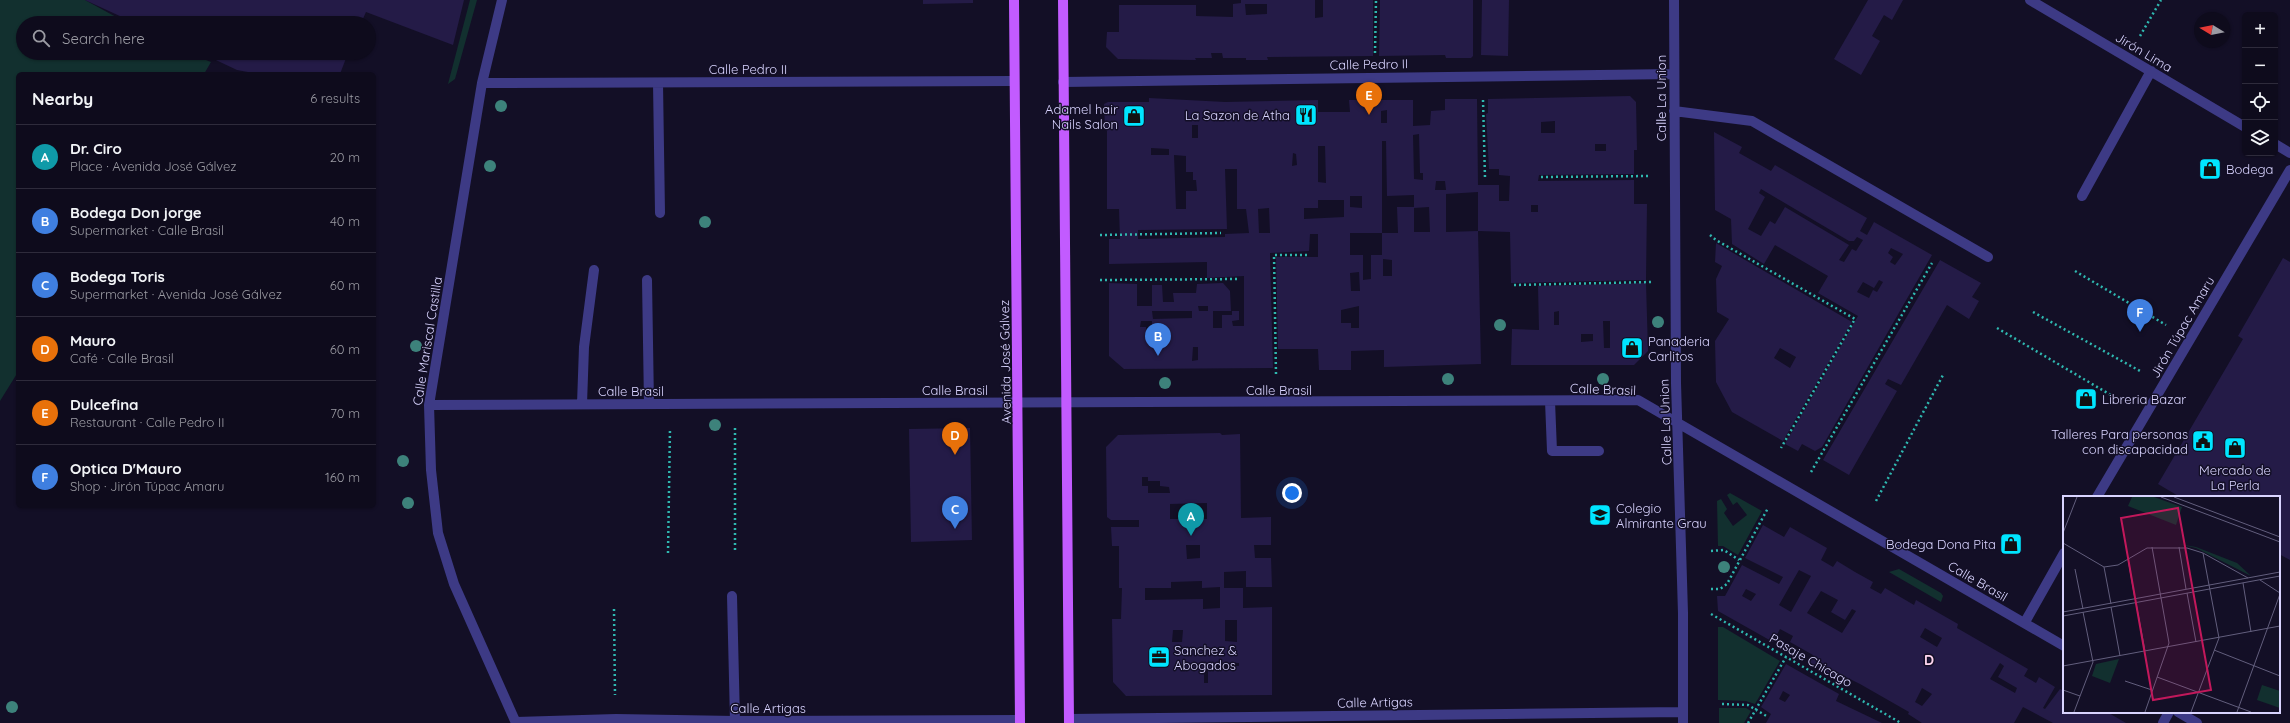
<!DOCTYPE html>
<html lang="en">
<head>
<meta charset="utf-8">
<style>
  :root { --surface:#0e0b1c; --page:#171425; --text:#f1f3f6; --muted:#9b9ba3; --line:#2e2b3b; --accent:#db2777 }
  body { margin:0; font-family:Quicksand,sans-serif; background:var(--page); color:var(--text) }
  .controls { position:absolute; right:12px; top:12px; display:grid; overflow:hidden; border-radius:6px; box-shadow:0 1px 3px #0004 }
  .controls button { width:36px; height:36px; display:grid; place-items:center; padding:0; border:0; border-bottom:1px solid var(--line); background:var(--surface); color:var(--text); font:20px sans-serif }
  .compass { position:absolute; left:2194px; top:12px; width:36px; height:36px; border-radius:50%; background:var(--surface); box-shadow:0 1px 3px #0004; rotate:280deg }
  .you { position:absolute; left:1292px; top:493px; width:14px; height:14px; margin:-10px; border:3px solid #fff; border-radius:50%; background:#1a73e8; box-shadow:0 0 0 6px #1a73e833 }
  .badge { display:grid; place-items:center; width:26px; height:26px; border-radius:50%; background:var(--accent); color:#fff; font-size:13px; font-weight:700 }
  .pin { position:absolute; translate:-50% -33px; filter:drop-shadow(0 1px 2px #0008) }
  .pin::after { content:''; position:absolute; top:21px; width:14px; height:12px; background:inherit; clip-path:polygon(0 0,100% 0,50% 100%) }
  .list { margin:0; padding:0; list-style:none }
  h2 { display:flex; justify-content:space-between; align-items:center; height:52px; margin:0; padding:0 16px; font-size:17px }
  h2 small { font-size:13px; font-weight:400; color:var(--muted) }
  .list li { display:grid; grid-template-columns:26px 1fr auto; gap:12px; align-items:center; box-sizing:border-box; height:64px; padding:0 16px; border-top:1px solid var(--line) }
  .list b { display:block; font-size:15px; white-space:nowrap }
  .list p { margin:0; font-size:13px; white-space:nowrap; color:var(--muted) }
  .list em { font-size:13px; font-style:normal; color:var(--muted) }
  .icon { flex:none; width:22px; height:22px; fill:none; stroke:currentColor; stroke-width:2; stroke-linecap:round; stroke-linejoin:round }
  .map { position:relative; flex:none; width:2290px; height:723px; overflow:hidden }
  .search { position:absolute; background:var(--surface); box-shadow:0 1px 3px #0004; left:16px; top:16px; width:360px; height:44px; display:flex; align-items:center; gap:10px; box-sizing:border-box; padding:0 14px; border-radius:22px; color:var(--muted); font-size:15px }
  .panel { position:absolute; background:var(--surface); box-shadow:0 1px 3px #0004; left:16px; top:72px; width:360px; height:436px; border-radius:6px }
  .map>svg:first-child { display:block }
</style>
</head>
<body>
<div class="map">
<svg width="2290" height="723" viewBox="0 0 2290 723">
  <rect width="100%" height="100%" fill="#130f26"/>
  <path fill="#12302f" d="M0,0H85L127,23H23V53H188L211,62L204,74H18V372L0,401Z
    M470,0H477L455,79L448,84Z
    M1730,493L1762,511L1738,555L1723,546H1718L1717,501L1721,499L1727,509L1724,513L1733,526L1747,515L1737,502L1733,505L1727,495Z
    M1899,569L1941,593L1943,596L1941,602L1889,572Z
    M1718,627H1723L1780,661L1755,704L1746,701L1718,700Z
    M1719,708H1746L1751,711L1744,723H1719Z"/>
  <path fill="#241b47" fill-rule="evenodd" d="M85,0H464L453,45L366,12L361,23H135Z
    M923,0H973V3L923,4Z
    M1241,0H1315V18L1323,17V0H1373V56L1267,57L1268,60H1246V58H1223L1222,53H1211L1212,58H1195L1196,60L1118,59L1106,47L1107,32H1119V5H1196V16L1233,17V4L1241,3ZM1245,4H1267V14L1246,15Z
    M1380,0H1473V56L1471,58H1446L1445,55L1379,56Z
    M1482,0H1509L1508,56L1481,55Z
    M1868,0H1903L1892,20L1884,15L1872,36L1880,41L1861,75L1834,59Z
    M201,53H348L340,74H259L237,70Z
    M1630,96L1636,102L1637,150H1634V174L1539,175L1538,181L1634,180V204H1647L1646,280L1511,283L1510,232L1478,231V192L1446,194V232L1478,231L1481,364L1384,367V350L1351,351V370H1319L1318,349H1278L1276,257H1318V234H1310L1309,251L1270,253L1273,368L1124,369L1109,356V283L1137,284V306H1152V285H1162L1163,302H1174L1173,293H1196L1197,284L1223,283L1230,291L1231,311H1213V328H1222V315H1232V311H1239V320L1232,321L1233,326H1244V276L1207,278V262L1109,264V239H1120L1119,209H1107V131L1105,128L1104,104L1108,102H1149V98L1225,102L1318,100V112H1350L1349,100H1413V126L1430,125L1431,111L1445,110V99H1477L1478,185H1499V201H1509L1510,176L1499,175V169H1489L1486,114L1488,113V99ZM1387,110V123H1381V111ZM1555,121V133H1541V122ZM1192,125H1198V138H1192ZM1419,134L1420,173H1423V180L1414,179L1413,135ZM1382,141H1386L1387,196L1414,195V208L1429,207L1430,232H1414V207H1397L1398,233H1382V255H1371V279L1363,280V255H1350V233H1382ZM1595,144H1606V151H1595ZM1318,146H1325L1326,183L1318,182ZM1151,148L1169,149V155H1151ZM1293,153L1296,154L1297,165L1292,166ZM1174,155L1186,156V172H1193V180H1196L1197,191H1186V209H1176ZM1225,169H1237V209H1246L1249,233L1225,234V237L1138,239V230L1227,229ZM1436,181H1445L1446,190H1435ZM1350,196H1362V208L1350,207ZM1318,200H1344V217L1304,219V208H1318ZM1531,205H1538V212H1531ZM1269,208L1270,233H1259L1258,209ZM1383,259L1392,260V276H1383ZM1359,272L1360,291H1351L1350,273ZM1198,306H1208V311H1199ZM1359,306V328H1351V323H1341V310ZM1152,311H1192V318L1153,319ZM1141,321H1152V338H1147L1146,327H1140ZM1193,347H1198V360L1192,361Z
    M1714,132L1742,147L1739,153L1771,171L1775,165L1867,218L1860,231L1867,235L1874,222L1932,255L1822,447L1815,451L1802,444L1798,451L1785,444L1858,316L1818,293L1828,276L1775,245L1764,264L1732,244L1731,219L1715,210ZM1761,189L1849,241H1854L1857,237L1863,240L1856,251L1852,249L1844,262L1839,260L1849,245L1785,207L1775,224L1770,221L1761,236L1748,229L1765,197L1759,193ZM1891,248L1903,254L1895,265L1890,262L1893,257L1888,253ZM1879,280L1883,282L1877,292L1873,290L1869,298L1857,292L1863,282L1874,288Z
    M1716,243L1852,322L1783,441L1732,412L1716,382L1715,341L1729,319L1717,312L1716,279L1722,266L1715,262ZM1780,348L1796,357L1790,368L1774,358Z
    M2283,258L2290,262V560L2279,554V497H2180L2158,484L2243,339L2238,336Z
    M1940,260L1981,283L1972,297L1979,301L1969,319L1947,305L1901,385L1888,379L1885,384L1897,391L1849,475L1823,460Z
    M1646,283L1648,351L1634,365H1511L1512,329L1539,330L1538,286ZM1559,311V325H1554V312ZM1603,321H1610V348H1604ZM1581,334H1593V341L1581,342Z
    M970,428L972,540L911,542L909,429Z
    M1220,433L1222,435L1240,434L1241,518L1271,517V545H1254L1255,558H1271L1272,587H1246V571L1224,572V588H1243V608L1272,607V695L1126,696L1113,682L1112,619H1121L1122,588H1119V546H1112L1111,527H1139V520H1111L1107,517L1106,447L1118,435ZM1142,477H1148V481H1160V486L1169,487L1170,493H1148V486H1142ZM1207,503V519H1170V504ZM1186,545H1200V558L1187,559ZM1202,581V588L1220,587V608L1203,609V599L1145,600V588H1171V582ZM1225,620H1237V642L1225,641ZM1173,630H1183L1182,642H1172ZM1239,663V666H1229V669H1211V664ZM1208,670V683H1204V671Z
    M1763,525L1784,537L1790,527L1827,548L1821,560L1833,567L1837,561L1855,572L1873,582L1870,588L1881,594L1885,588L1914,605L1916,600L1958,624L1957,628L2028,669L2024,676L2036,683L2039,677L2055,687L2043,708L2045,709L2060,689L2064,691V712H2107L2126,723H2053L2023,707L2014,723H1922L1908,714L1909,712L1860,684L1836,672L1834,676L1809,662L1813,655L1790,642L1793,636L1780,629L1773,642L1718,611L1717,596H1725L1742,565L1779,584L1783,577L1745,558ZM1799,570L1811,576L1791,612L1779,605ZM1746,589L1756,594L1751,601L1742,596ZM1821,591L1838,600L1831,612L1845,620L1852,609L1856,611L1842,633L1807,613ZM1925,628L1942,638L1937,647L1920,637ZM2000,663L2004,666L1998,677L2017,688L2015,693L1990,679ZM1922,688L1932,694L1922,706L1915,702Z
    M1786,664L1839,694L1836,701L1882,723H1766L1771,714L1761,707ZM1783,691L1790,695L1785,702L1779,699Z"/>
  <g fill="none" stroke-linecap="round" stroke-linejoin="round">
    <path stroke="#2fb8b0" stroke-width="2.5" stroke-dasharray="2 3" stroke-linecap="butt" d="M2140,36L2161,0
      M1375,53L1376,0
      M1483,100L1485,178
      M1541,177L1650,176
      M1100,235L1221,233
      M1710,235L1716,240L1855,319L1781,448
      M2075,271L2166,325
      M1100,280L1240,279
      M1514,285L1651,282
      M2033,312L2140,371
      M1997,328L2121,401
      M1276,374L1274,255H1309
      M735,428V550
      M1811,472L1932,263
      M1876,501L1943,375
      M1711,551L1724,550L1739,560
      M668,553L670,428
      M1711,589H1720L1727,584L1768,508
      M614,609L615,695
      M1711,614L1901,723
      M1722,704L1748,705L1768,717
      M1748,723L1786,657"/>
    <path stroke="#3d3a85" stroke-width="10" d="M502,0L482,83L429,405L431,470L438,533L454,584L516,723
      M1674,0L1676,383L1683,613V723
      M2030,0L2245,127
      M1063,82L1674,74
      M482,83L1014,81
      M658,83L660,213
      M1674,111L1752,121L1988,257
      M2275,144L2290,153
      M2082,196L2151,71
      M647,280L649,404
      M1550,401L1552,451H1599
      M582,404L584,347L594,270
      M429,405L1638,400L2064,646
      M2097,497L2290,170
      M732,596L735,721
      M2025,622L2064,553
      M2178,712L2197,723
      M1069,719L1682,712
      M516,722L616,719L735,721L1020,720
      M2163,723L2169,712"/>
    <path stroke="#c25bff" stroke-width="10" d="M1014,0L1020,723
      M1063,0L1069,723"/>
  </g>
  <g fill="#3d827b">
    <circle cx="501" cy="106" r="6"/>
    <circle cx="490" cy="166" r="6"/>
    <circle cx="705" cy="222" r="6"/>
    <circle cx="1658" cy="322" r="6"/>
    <circle cx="1500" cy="325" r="6"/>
    <circle cx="416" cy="346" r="6"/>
    <circle cx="1448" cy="379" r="6"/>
    <circle cx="1603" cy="379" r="6"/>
    <circle cx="1165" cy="383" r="6"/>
    <circle cx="715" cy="425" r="6"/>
    <circle cx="403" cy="461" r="6"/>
    <circle cx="408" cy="503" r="6"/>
    <circle cx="1724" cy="567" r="6"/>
    <circle cx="12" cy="707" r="6"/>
  </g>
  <defs>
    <g id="restaurant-square" transform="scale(1.15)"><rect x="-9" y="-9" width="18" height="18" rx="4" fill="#00e5ff" stroke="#130f26"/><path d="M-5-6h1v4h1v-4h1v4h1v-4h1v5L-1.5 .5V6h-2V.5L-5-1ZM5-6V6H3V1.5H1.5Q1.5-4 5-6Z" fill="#111"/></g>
    <g id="shop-square" transform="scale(1.15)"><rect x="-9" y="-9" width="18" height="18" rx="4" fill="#00e5ff" stroke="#130f26"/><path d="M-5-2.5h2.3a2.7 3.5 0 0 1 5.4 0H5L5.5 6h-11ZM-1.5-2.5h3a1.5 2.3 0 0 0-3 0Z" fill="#111"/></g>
    <g id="civic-square" transform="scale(1.15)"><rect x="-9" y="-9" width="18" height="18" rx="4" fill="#00e5ff" stroke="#130f26"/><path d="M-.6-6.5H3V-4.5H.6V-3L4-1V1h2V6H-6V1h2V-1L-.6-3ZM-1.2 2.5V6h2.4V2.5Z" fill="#111"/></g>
    <g id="school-square" transform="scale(1.15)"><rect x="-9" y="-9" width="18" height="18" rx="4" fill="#00e5ff" stroke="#130f26"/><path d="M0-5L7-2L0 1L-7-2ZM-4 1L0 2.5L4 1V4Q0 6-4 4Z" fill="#111"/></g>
    <g id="office-square" transform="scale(1.15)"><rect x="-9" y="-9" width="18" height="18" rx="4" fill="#00e5ff" stroke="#130f26"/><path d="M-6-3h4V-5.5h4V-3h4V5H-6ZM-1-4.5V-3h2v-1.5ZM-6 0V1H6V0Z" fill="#111"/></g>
  </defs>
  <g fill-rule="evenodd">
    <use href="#restaurant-square" x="1306" y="115"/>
    <use href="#shop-square" x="1134" y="116"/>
    <use href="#shop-square" x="2210" y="169"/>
    <use href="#shop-square" x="1632" y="348"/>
    <use href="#shop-square" x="2086" y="399"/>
    <use href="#civic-square" x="2203" y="441"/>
    <use href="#shop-square" x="2235" y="448"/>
    <use href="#school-square" x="1600" y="515"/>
    <use href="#shop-square" x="2011" y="544"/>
    <use href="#office-square" x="1159" y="657"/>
  </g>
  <g text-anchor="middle" stroke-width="3" stroke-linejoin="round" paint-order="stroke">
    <g font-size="13" fill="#d9d4ff" stroke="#130f26">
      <text transform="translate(2144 52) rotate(31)" y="5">Jirón Lima</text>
      <text transform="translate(1369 64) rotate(-1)" y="5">Calle Pedro II</text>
      <text x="748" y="74">Calle Pedro II</text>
      <text transform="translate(1661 98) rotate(-90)" y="5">Calle La Union</text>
      <text transform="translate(2182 327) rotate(-60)" y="5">Jirón Túpac Amaru</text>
      <text transform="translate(427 341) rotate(-81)" y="5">Calle Mariscal Castilla</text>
      <text transform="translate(1005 362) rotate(-91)" y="5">Avenida José Gálvez</text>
      <text transform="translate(1603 389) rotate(2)" y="5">Calle Brasil</text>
      <text x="955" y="395">Calle Brasil</text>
      <text x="1279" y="395">Calle Brasil</text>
      <text x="631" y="396">Calle Brasil</text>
      <text transform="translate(1665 422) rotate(-92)" y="5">Calle La Union</text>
      <text transform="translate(1978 581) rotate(30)" y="5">Calle Brasil</text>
      <text transform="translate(1811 660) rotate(30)" y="5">Pasaje Chicago</text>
      <text transform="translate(1375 702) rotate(-1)" y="5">Calle Artigas</text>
      <text x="768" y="713">Calle Artigas</text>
    </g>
    <g font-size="13" fill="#d9d4ff" stroke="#130f26" text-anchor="start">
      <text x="1118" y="114" text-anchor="end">Adamel hair<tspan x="1118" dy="15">Nails Salon</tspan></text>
      <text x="1290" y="120" text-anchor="end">La Sazon de Atha</text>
      <text x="2226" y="174">Bodega</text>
      <text x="1648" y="346">Panaderia<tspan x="1648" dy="15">Carlitos</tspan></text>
      <text x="2102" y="404">Libreria Bazar</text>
      <text x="2188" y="439" text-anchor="end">Talleres Para personas<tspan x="2188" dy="15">con discapacidad</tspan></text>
      <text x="2235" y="475" text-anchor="middle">Mercado de<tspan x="2235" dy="15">La Perla</tspan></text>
      <text x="1616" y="513">Colegio<tspan x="1616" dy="15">Almirante Grau</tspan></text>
      <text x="1996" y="549" text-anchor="end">Bodega Dona Pita</text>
      <text x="1174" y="655">Sanchez &amp;<tspan x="1174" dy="15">Abogados</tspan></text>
    </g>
    <g font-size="14" font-weight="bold" fill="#ffd6f0" stroke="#130f26">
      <text x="1929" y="665">D</text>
    </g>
  </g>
  <g transform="translate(2063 496)">
    <rect width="217" height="217" fill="#130f26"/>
    <path d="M69,1H91L119,11L113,29L65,10ZM115,48L133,51L174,67L188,80L133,52ZM56,163L47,187L29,180L33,168ZM199,189L217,195V212L194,204Z" fill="#12302f"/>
    <path fill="none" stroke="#625e7d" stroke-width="1" d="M98,1L217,46M111,1L217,41M0,37L14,1M0,47L41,71L55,69L84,52H124L140,57L185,82M116,51L123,93M65,63L72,103M41,71L48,108M12,73L20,113M197,84L217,97M180,87L188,136M124,97L133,146M73,107L82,155M48,111L57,160M0,116L217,76M0,120L217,80M151,154L217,180M0,170L217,130M94,181L188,216M62,185L89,194M0,194L17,200M11,216L30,166L20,116M82,216L106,147L89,51M128,216L156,142L140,57M174,216L217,98"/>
    <path fill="#c2185b" fill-opacity="0.15" stroke="#c2185b" stroke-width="2" d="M115,12L148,194L90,204L58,22Z"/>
    <rect width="217" height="217" fill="none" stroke="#d9d4ff" stroke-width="2"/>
  </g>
</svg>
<div class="controls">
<button>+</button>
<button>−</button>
<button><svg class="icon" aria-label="locate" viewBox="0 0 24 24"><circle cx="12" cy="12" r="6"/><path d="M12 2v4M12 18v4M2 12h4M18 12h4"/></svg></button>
<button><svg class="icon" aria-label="layers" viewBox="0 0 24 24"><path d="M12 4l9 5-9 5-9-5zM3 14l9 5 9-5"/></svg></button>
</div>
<svg class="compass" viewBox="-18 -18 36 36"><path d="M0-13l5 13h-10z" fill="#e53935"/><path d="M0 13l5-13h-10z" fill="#9b9ba3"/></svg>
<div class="you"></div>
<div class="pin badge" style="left:1191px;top:536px;background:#0f9aa8">A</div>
<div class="pin badge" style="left:1158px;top:356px;background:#3f7fe0">B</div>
<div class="pin badge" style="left:955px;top:529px;background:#3f7fe0">C</div>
<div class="pin badge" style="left:955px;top:455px;background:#e8710a">D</div>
<div class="pin badge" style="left:1369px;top:115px;background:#e8710a">E</div>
<div class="pin badge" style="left:2140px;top:332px;background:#3f7fe0">F</div>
<div class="search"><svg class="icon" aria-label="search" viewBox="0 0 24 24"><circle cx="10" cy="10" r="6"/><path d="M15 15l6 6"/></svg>Search here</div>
<section class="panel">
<h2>Nearby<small>6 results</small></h2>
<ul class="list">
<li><span class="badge" style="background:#0f9aa8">A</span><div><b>Dr. Ciro</b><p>Place · Avenida José Gálvez</p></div><em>20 m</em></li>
<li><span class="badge" style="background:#3f7fe0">B</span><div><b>Bodega Don jorge</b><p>Supermarket · Calle Brasil</p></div><em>40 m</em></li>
<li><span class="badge" style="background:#3f7fe0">C</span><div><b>Bodega Toris</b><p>Supermarket · Avenida José Gálvez</p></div><em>60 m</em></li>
<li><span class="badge" style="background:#e8710a">D</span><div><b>Mauro</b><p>Café · Calle Brasil</p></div><em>60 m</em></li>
<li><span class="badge" style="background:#e8710a">E</span><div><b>Dulcefina</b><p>Restaurant · Calle Pedro II</p></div><em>70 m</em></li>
<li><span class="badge" style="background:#3f7fe0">F</span><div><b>Optica D'Mauro</b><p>Shop · Jirón Túpac Amaru</p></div><em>160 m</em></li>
</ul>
</section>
</div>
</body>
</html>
